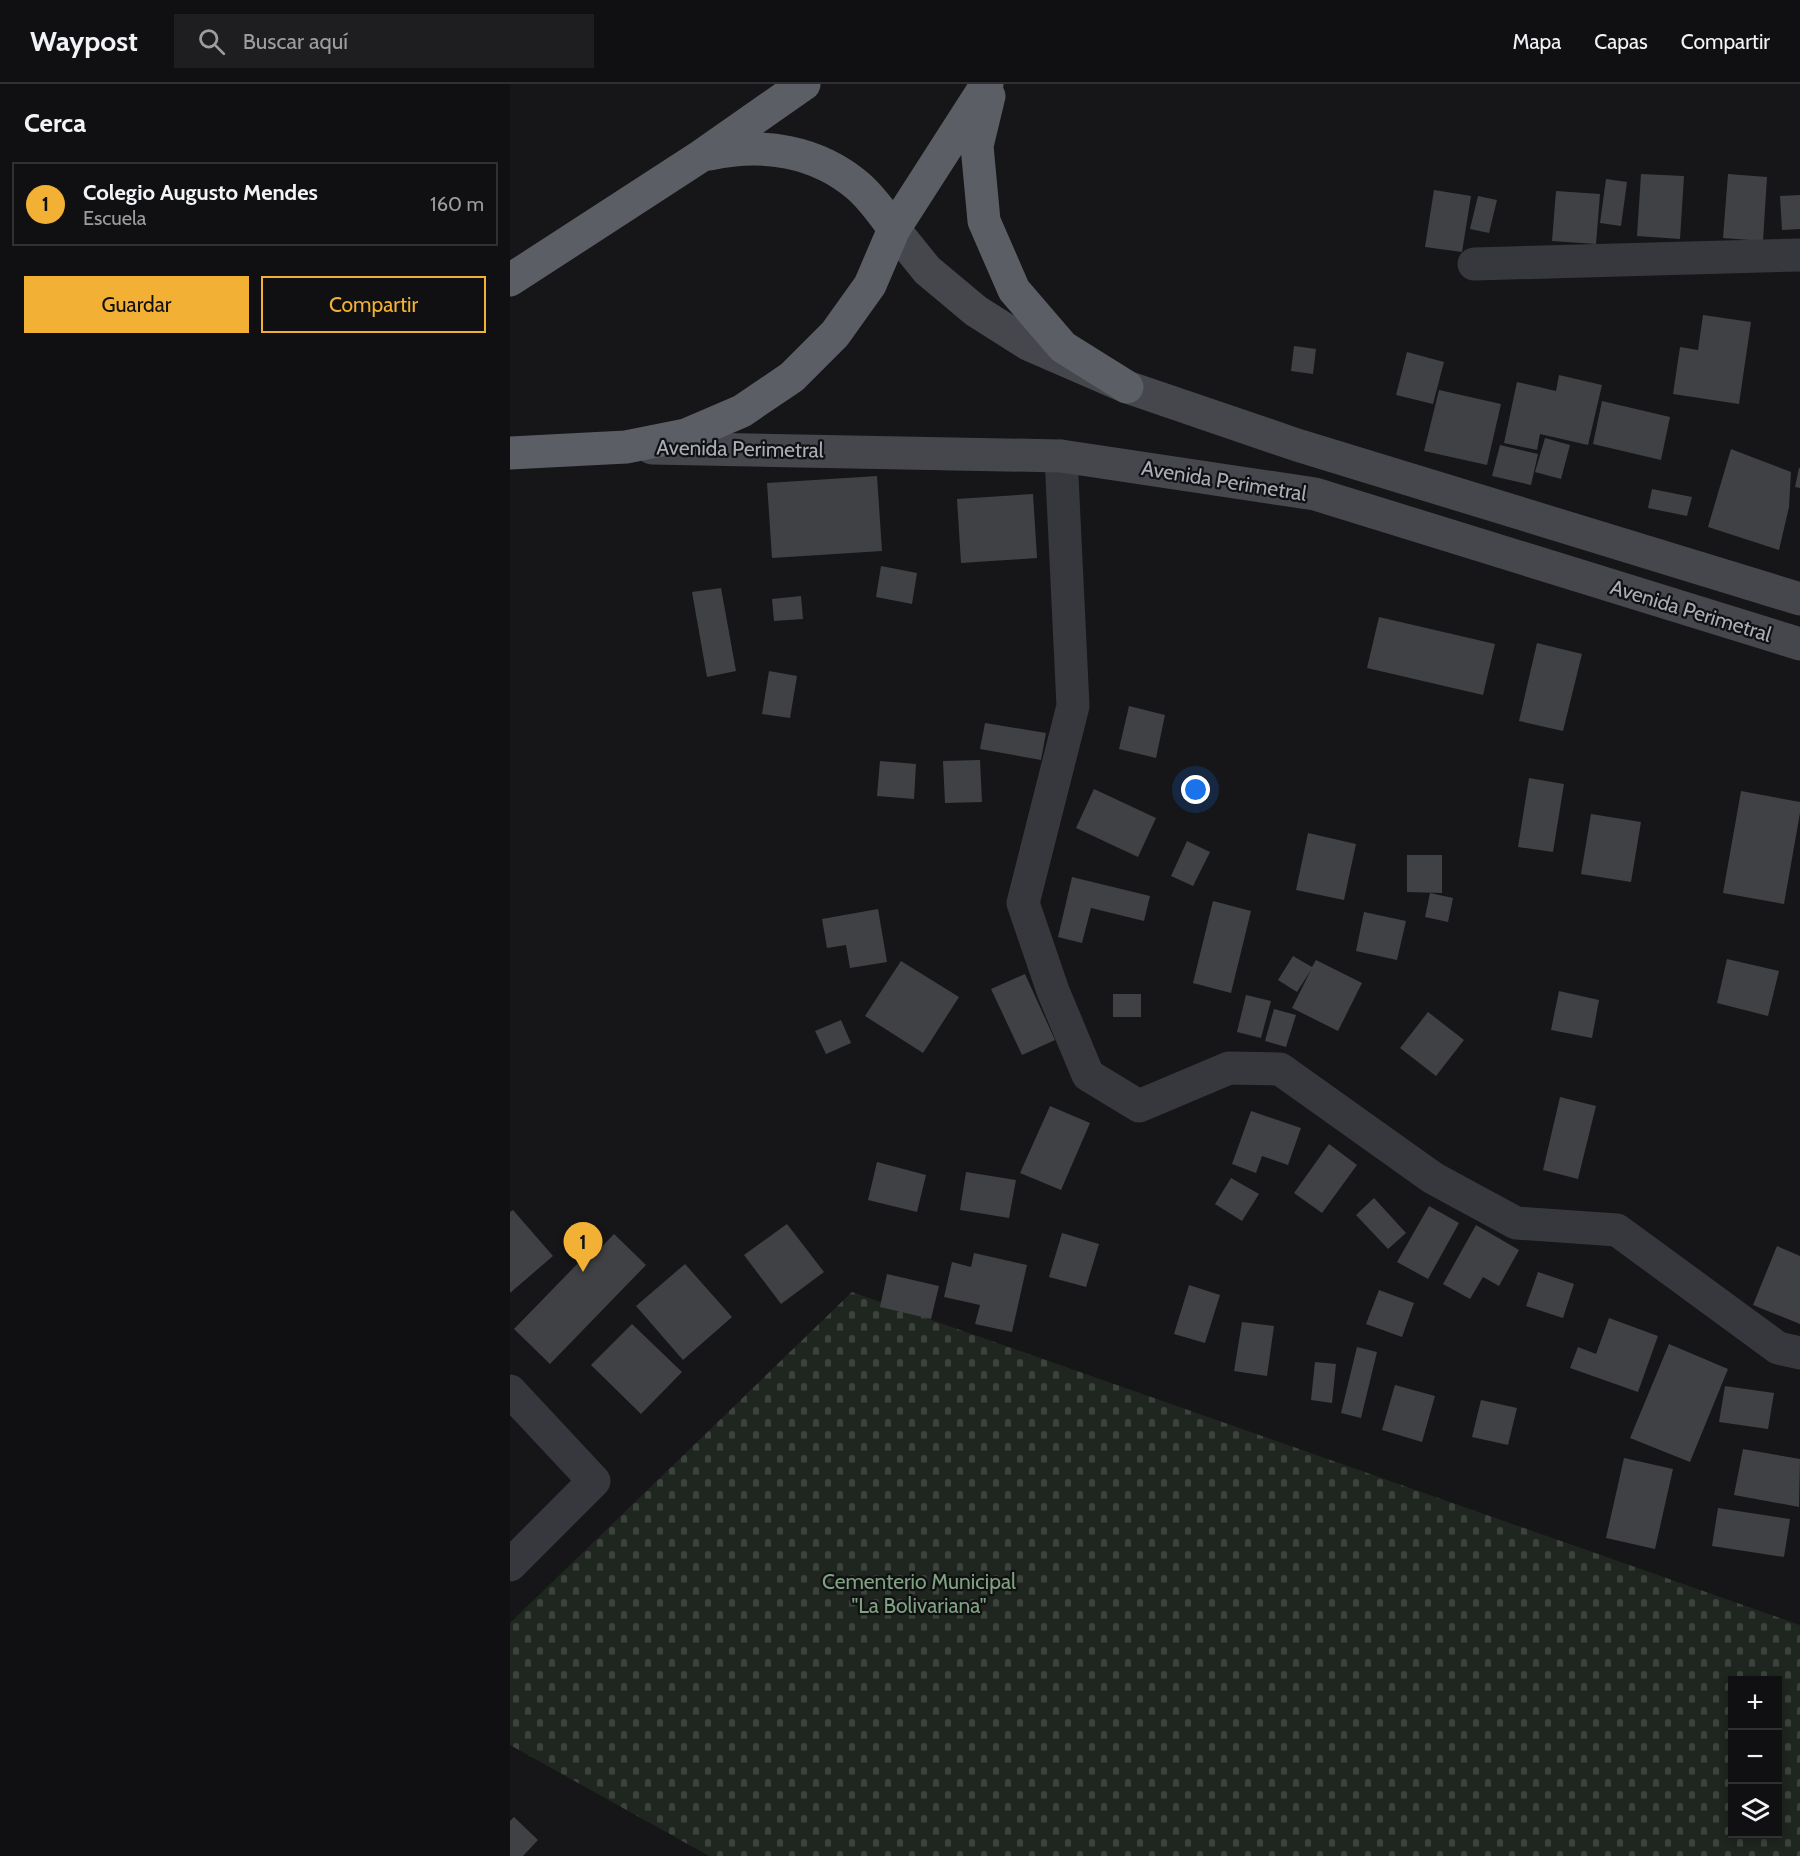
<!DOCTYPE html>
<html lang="es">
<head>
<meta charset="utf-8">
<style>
  :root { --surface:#101012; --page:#1e1e20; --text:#f1f3f6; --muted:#9c9d9f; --line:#303032; --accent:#f2b134 }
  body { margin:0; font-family:Cabin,sans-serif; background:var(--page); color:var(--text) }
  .controls { position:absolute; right:18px; bottom:18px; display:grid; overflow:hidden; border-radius:0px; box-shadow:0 3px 9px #0003 }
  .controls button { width:54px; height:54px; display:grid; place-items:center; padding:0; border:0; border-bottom:2px solid var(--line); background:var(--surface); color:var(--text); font:30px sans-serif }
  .you { position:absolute; left:686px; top:706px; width:21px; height:21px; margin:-15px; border:4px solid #fff; border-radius:50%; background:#1a73e8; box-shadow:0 0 0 9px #1a73e833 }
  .badge { display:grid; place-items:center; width:39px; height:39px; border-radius:50%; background:var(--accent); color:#111; font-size:20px; font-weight:700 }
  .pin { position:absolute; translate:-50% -50px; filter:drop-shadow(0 2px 3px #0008) }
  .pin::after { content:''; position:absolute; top:32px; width:21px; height:18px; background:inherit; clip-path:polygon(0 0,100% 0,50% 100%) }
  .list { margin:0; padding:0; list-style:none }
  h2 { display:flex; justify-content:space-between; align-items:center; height:78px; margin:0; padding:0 24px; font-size:26px }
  h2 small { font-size:20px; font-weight:400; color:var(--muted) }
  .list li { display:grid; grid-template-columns:39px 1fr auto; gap:18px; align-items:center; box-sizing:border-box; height:84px; margin:0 12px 12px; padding:0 12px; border:2px solid var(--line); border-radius:0px }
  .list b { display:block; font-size:22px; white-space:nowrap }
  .list p { margin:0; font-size:20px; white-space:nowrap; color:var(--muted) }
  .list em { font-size:20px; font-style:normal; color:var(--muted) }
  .actions { display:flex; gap:12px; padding:18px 24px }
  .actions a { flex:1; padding:14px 0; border:2px solid var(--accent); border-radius:0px; text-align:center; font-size:21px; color:var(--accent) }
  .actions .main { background:var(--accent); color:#111 }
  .icon { flex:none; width:33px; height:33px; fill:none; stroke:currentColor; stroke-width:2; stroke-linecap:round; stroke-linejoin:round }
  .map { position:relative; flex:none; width:1290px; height:1772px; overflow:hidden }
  header { display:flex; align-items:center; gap:36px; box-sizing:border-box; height:84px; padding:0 30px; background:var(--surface); border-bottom:2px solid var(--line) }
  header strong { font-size:28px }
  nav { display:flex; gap:33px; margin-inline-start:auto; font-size:21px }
  .search { width:420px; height:54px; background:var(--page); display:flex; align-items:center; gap:15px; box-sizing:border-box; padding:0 21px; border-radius:0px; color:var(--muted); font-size:22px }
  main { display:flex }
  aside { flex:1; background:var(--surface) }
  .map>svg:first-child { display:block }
</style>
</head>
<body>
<header>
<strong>Waypost</strong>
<div class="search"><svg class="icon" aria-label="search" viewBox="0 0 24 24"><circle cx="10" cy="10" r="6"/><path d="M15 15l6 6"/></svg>Buscar aquí</div>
<nav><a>Mapa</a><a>Capas</a><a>Compartir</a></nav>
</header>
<main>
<aside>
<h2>Cerca<small></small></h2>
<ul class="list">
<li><span class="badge">1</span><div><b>Colegio Augusto Mendes</b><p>Escuela</p></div><em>160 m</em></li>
</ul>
<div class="actions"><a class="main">Guardar</a><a>Compartir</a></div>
</aside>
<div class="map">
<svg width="1290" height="1772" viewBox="0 0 1290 1772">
  <defs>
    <pattern id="cemetery-stones" width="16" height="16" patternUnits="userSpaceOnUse" patternTransform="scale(1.5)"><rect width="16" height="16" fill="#1e261f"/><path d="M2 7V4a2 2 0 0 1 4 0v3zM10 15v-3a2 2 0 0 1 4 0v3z" fill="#3c433d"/></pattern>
  </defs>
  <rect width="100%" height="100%" fill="#161618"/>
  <path fill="url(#cemetery-stones)" fill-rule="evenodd" d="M342,1208L1290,1541V1772H199L0,1661V1539ZM1222,1596H1268V1750H1222Z"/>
  <path fill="#404145" d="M1131,90L1174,92L1170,155L1127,152Z
    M1218,90L1257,93L1253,157L1213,154Z
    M1096,95L1117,98L1111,142L1090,139Z
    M924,106L961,112L952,168L915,163Z
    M1046,107L1090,110L1086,160L1042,157Z
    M1290,111V145L1272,146L1270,112Z
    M968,112L987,116L979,149L960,145Z
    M1193,231L1241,238L1229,320L1163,310L1170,263L1188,266Z
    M784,262L806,265L803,290L781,287Z
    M897,268L934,278L923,320L886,311Z
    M1049,291L1092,301L1078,361L1030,350L1027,366L994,359L1007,298L1046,307Z
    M929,306L991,320L977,381L914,367Z
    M1092,317L1160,333L1151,376L1083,360Z
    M1035,354L1060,361L1051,395L1025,388Z
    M990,361L1028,370L1021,401L982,392Z
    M1221,365L1281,388L1279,423L1269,466L1198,443Z
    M1289,384H1290V404L1285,403Z
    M367,392L372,467L262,474L257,399Z
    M1142,405L1182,413L1177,432L1138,424Z
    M523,410L527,474L451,479L447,415Z
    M371,482L407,489L402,520L366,513Z
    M211,504L226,587L197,593L182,508Z
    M291,512L293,535L264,537L262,515Z
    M869,533L985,560L973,611L857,584Z
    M1027,559L1072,570L1053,647L1009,637Z
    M259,587L287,592L280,634L252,630Z
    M619,622L655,631L646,674L609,665Z
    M475,639L536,649L531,676L470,665Z
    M470,676L472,718L435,719L433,677Z
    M370,677L406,680L404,715L367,712Z
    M1019,694L1054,700L1043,768L1008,763Z
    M584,705L646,734L628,773L566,744Z
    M1231,707L1290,718V729L1274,820L1213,809Z
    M1081,730L1131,738L1121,798L1071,790Z
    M798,749L846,760L834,816L786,806Z
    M677,757L700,768L683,802L661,792Z
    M897,771H932V809L897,808Z
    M562,793L640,812L634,837L581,824L572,859L548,853Z
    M920,809L943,814L938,838L915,833Z
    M703,817L741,827L721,909L683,899Z
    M368,825L377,878L340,884L336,861L317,864L312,835Z
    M854,828L896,837L887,876L846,867Z
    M783,872L802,883L806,876L852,899L828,947L782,924L801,886L787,908L768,896Z
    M1217,875L1269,887L1258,932L1207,919Z
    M391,877L449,913L413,969L355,932Z
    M515,890L545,956L512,971L481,905Z
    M1049,907L1089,916L1082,954L1041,946Z
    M603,910H631V933H603Z
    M736,911L761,917L751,954L727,948Z
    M764,925L786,931L776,963L755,957Z
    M918,928L954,956L926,992L890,964Z
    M331,936L341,959L316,970L305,947Z
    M1050,1013L1086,1022L1068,1095L1033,1086Z
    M540,1022L580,1039L551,1106L510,1089Z
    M741,1027L791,1044L778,1081L752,1072L746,1089L722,1080Z
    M819,1060L847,1081L812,1129L784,1109Z
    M367,1078L416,1091L407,1128L358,1116Z
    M456,1088L506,1096L499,1134L450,1126Z
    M721,1094L749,1110L732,1137L705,1120Z
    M864,1114L896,1149L878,1165L846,1131Z
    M919,1122L949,1139L918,1195L887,1178Z
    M3,1126L43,1172L0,1209V1128Z
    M277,1140L314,1188L271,1220L234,1171Z
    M966,1141L1009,1166L989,1202L973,1193L960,1215L933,1200Z
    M552,1149L589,1160L576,1203L539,1193Z
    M104,1150L136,1181L40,1280L4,1245L74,1173L78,1177Z
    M1267,1162L1290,1172V1240L1243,1221Z
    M464,1169L517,1181L502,1248L465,1240L470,1221L434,1213L442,1178L461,1183Z
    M175,1180L222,1233L173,1276L126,1222Z
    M1028,1188L1064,1200L1053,1234L1016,1222Z
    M377,1190L429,1202L421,1235L370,1223Z
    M679,1201L710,1211L695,1259L664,1250Z
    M869,1206L904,1219L892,1253L856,1240Z
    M1099,1234L1148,1252L1128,1308L1060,1284L1068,1263L1086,1270Z
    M732,1238L764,1242L757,1292L724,1287Z
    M122,1240L172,1288L131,1330L81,1281Z
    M1159,1260L1218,1285L1180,1378L1120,1354Z
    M847,1263L867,1268L851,1334L831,1329Z
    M805,1278L826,1280L822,1319L801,1316Z
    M885,1301L925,1312L912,1358L872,1346Z
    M1215,1302L1264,1309L1258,1345L1209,1338Z
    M971,1316L1007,1324L998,1361L962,1353Z
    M1233,1365L1290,1375L1289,1423L1224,1411Z
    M1114,1374L1163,1385L1145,1465L1096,1454Z
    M1208,1424L1280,1435L1274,1473L1202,1462Z
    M4,1733L28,1756L13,1772H0V1737Z"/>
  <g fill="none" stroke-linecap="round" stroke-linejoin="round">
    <path stroke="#37383d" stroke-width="33" d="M964,180L1290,171
      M551,372L563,622L513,819L543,907L578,991L629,1022L719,984L770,985L923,1094L1006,1139L1107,1146L1268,1264L1290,1269
      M0,1307L84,1397L0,1481"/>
    <path stroke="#45474d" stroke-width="33" d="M384,145L417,186L466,227L518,260L617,303L787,361L1290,515
      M142,364L551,372L805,410L1290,560"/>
    <path stroke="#5b5e65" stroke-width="33" d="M479,12L467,62L474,137L504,206L553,263L617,303
      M200,70C252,58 307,67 348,102C362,114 373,130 384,145
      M0,196L191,72L294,0
      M0,369L116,363L176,351L232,327L282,293L325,250L360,201L384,145L477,0"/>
  </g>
  <g text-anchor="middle" stroke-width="4.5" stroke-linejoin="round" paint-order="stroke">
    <g font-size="21" fill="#a8adb8" stroke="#111113">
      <text transform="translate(230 365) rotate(1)" y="7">Avenida Perimetral</text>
      <text transform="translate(714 397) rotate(9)" y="7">Avenida Perimetral</text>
      <text transform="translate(1181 527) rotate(17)" y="7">Avenida Perimetral</text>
    </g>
    <g font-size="21" fill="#7fa381" stroke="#111113">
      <text x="409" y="1505">Cementerio Municipal<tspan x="409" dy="24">"La Bolivariana"</tspan></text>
    </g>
  </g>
</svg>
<div class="controls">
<button>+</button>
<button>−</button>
<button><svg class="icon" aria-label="layers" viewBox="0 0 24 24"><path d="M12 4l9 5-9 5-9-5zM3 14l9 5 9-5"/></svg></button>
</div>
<div class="you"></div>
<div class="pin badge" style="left:73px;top:1188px">1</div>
</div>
</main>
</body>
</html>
